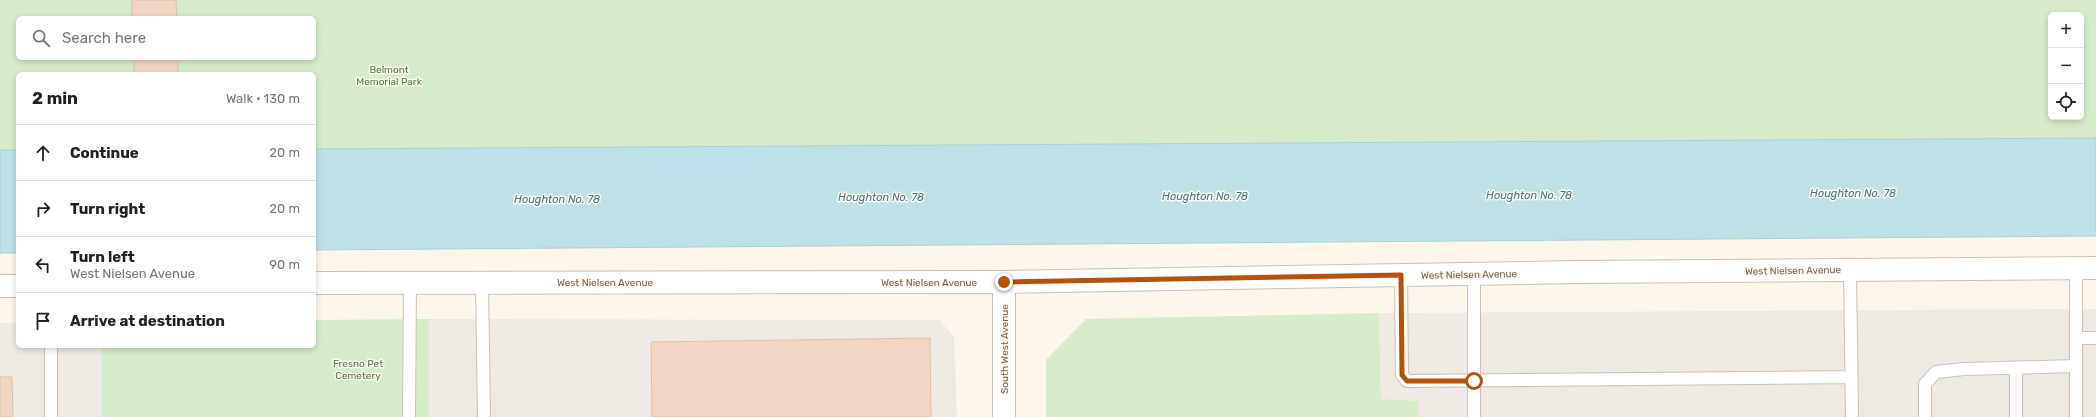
<!DOCTYPE html>
<html lang="en">
<head>
<meta charset="utf-8">
<style>
  :root { --surface:#fff; --page:#f6f6f6; --text:#222; --muted:#767676; --line:#e0e0e0 }
  body { margin:0; font-family:Rubik,sans-serif; background:var(--page); color:var(--text) }
  .controls { position:absolute; right:12px; top:12px; display:grid; overflow:hidden; border-radius:6px; box-shadow:0 2px 6px #0003 }
  .controls button { width:36px; height:36px; display:grid; place-items:center; padding:0; border:0; border-bottom:1px solid var(--line); background:var(--surface); color:var(--text); font:20px sans-serif }
  .stop { position:absolute; width:12px; height:12px; margin:-9px; border:3px solid #b45309; border-radius:50%; background:#fff }
  .stop.end { background:#b45309; border-color:#fff; box-shadow:0 1px 4px #0008 }
  .list { margin:0; padding:0; list-style:none }
  h2 { display:flex; justify-content:space-between; align-items:center; height:52px; margin:0; padding:0 16px; font-size:17px }
  h2 small { font-size:13px; font-weight:400; color:var(--muted) }
  .list li { display:grid; grid-template-columns:26px 1fr auto; gap:12px; align-items:center; box-sizing:border-box; height:56px; padding:0 16px; border-top:1px solid var(--line) }
  .list b { display:block; font-size:15px; white-space:nowrap }
  .list p { margin:0; font-size:13px; white-space:nowrap; color:var(--muted) }
  .list em { font-size:13px; font-style:normal; color:var(--muted) }
  .icon { flex:none; width:22px; height:22px; fill:none; stroke:currentColor; stroke-width:2; stroke-linecap:round; stroke-linejoin:round }
  .map { position:relative; flex:none; width:2096px; height:417px; overflow:hidden }
  .search { position:absolute; background:var(--surface); box-shadow:0 2px 6px #0003; left:16px; top:16px; width:300px; height:44px; display:flex; align-items:center; gap:10px; box-sizing:border-box; padding:0 14px; border-radius:6px; color:var(--muted); font-size:15px }
  .panel { position:absolute; background:var(--surface); box-shadow:0 2px 6px #0003; left:16px; top:72px; width:300px; height:276px; border-radius:6px }
  .map>svg:first-child { display:block }
</style>
</head>
<body>
<div class="map">
<svg width="2096" height="417" viewBox="0 0 2096 417">
  <rect width="100%" height="100%" fill="#fdf6eb"/>
  <path fill="#efe9e3" d="M2096,309V417H1419L1418,401L1381,400L1379,313Z
    M429,319L939,320L954,336L957,417H429Z
    M18,322V346H102V417H0V323Z"/>
  <path fill="#d6ecc8" fill-rule="evenodd" d="M0,0H2096V138L314,149V74H18V150H0ZM2051,15H2081V117H2051ZM18,18H314V58H18Z
    M1379,313L1381,399L1418,401L1419,417H1046V360L1086,319Z
    M429,319V417H102V346H314V320Z"/>
  <path fill="#bee1e8" stroke="#a4d1da" d="M2096,138V236L314,250V149Z
    M0,150H18V253H0Z"/>
  <path fill="#f3d6c2" stroke="#e6bda2" d="M132,0H176L177,18H132Z
    M134,58H178V74H134Z
    M930,338L931,417H652L651,342Z
    M0,377H12L13,417H0Z"/>
  <g fill="none" stroke-linecap="round" stroke-linejoin="round">
    <g stroke="#d0bfaf" stroke-width="14">
      <path id="service" d="M2076,268V417
        M1850,270L1852,417
        M1474,274V417
        M1401,275L1402,375L1407,381L1852,377
        M482,282L484,417
        M2076,338H2096
        M51,346V417
        M2016,368V417
        M409,417L410,282
        M1925,417V384L1936,372L1964,369L2076,366"/>
    </g>
    <g stroke="#d0bfaf" stroke-width="24">
      <path id="minor" d="M1004,417V282"/>
    </g>
    <g stroke="#d0bfaf" stroke-width="24">
      <path id="tertiary" d="M314,283L1004,282L1577,272L2096,268
        M0,286H18"/>
    </g>
    <use href="#service" stroke="#fff" stroke-width="12"/>
    <use href="#minor" stroke="#fff" stroke-width="22"/>
    <use href="#tertiary" stroke="#fff" stroke-width="22"/>
  </g>
  <g fill="none" stroke-linecap="round" stroke-linejoin="round">
    <path stroke="#b45309" stroke-width="5" d="M1004,282L1401,275L1402,375L1407,381H1474"/>
  </g>
  <g text-anchor="middle" stroke-width="3" stroke-linejoin="round" paint-order="stroke">
    <g font-size="10" fill="#517941" stroke="#fffaf2">
      <text x="389" y="73">Belmont<tspan x="389" dy="12">Memorial Park</tspan></text>
      <text x="358" y="367">Fresno Pet<tspan x="358" dy="12">Cemetery</tspan></text>
    </g>
    <g font-size="10" fill="#795d4d" stroke="#fffaf2">
      <text transform="translate(1793 270) rotate(-1)" y="4">West Nielsen Avenue</text>
      <text transform="translate(1469 274) rotate(-1)" y="4">West Nielsen Avenue</text>
      <text x="605" y="286">West Nielsen Avenue</text>
      <text x="929" y="286">West Nielsen Avenue</text>
      <text transform="translate(1004 349) rotate(-90)" y="4">South West Avenue</text>
    </g>
    <g font-size="11" font-style="italic" fill="#437985" stroke="#fffaf2">
      <text x="1853" y="197">Houghton No. 78</text>
      <text x="1529" y="199">Houghton No. 78</text>
      <text x="1205" y="200">Houghton No. 78</text>
      <text x="881" y="201">Houghton No. 78</text>
      <text x="557" y="203">Houghton No. 78</text>
    </g>
  </g>
</svg>
<div class="controls">
<button>+</button>
<button>−</button>
<button><svg class="icon" aria-label="locate" viewBox="0 0 24 24"><circle cx="12" cy="12" r="6"/><path d="M12 2v4M12 18v4M2 12h4M18 12h4"/></svg></button>
</div>
<div class="stop" style="left:1474px;top:381px"></div>
<div class="stop end" style="left:1004px;top:282px"></div>
<div class="search"><svg class="icon" aria-label="search" viewBox="0 0 24 24"><circle cx="10" cy="10" r="6"/><path d="M15 15l6 6"/></svg>Search here</div>
<section class="panel">
<h2>2 min<small>Walk · 130 m</small></h2>
<ul class="list">
<li><svg class="icon" aria-label="ahead" viewBox="0 0 24 24"><path d="M12 20V5M6 11l6-6 6 6"/></svg><div><b>Continue</b></div><em>20 m</em></li>
<li><svg class="icon" aria-label="right" viewBox="0 0 24 24"><path d="M7 20v-9h11M14 6l5 5-5 5"/></svg><div><b>Turn right</b></div><em>20 m</em></li>
<li><svg class="icon" aria-label="left" viewBox="0 0 24 24"><path d="M17 20v-9H6M10 6l-5 5 5 5"/></svg><div><b>Turn left</b><p>West Nielsen Avenue</p></div><em>90 m</em></li>
<li><svg class="icon" aria-label="arrive" viewBox="0 0 24 24"><path d="M6 21V4h12l-3 4 3 4H6"/></svg><div><b>Arrive at destination</b></div></li>
</ul>
</section>
</div>
</body>
</html>
